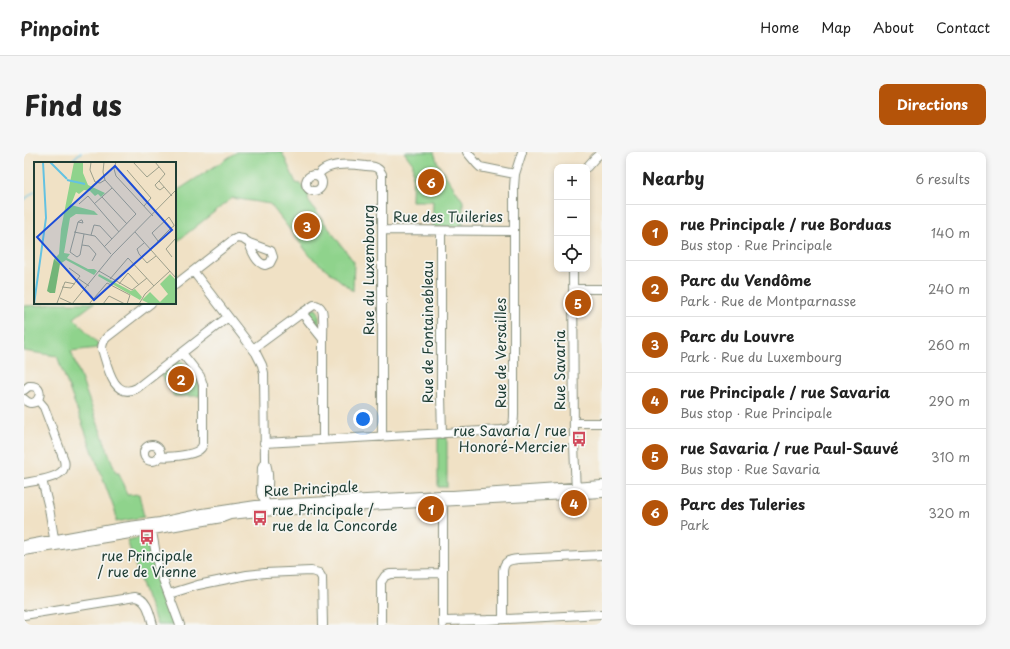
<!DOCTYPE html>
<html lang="en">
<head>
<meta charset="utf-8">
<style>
  :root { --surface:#fff; --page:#f6f6f6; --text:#222; --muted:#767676; --line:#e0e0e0; --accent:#b45309 }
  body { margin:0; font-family:"Playpen Sans",sans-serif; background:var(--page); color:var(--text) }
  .controls { position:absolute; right:12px; top:12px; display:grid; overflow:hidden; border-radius:8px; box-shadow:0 2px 6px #0003 }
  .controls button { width:36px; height:36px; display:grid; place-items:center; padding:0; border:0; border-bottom:1px solid var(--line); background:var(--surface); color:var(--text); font:20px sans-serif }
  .you { position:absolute; left:339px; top:267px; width:14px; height:14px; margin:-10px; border:3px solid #fff; border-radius:50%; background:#1a73e8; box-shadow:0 0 0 6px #1a73e833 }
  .badge { display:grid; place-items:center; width:26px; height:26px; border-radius:50%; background:var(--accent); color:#fff; font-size:13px; font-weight:700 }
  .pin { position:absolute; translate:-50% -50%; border:2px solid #fff; box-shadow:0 1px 4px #0006 }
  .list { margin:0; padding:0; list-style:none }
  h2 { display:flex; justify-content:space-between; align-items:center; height:52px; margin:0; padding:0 16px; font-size:17px }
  h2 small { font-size:13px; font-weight:400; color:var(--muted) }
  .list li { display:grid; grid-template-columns:26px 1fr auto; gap:12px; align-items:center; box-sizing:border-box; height:56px; padding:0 16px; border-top:1px solid var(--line) }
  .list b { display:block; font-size:15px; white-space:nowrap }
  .list p { margin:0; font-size:13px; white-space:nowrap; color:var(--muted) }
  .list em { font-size:13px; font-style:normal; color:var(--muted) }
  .icon { flex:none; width:22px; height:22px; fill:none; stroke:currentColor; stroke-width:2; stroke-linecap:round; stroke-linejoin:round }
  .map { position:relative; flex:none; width:578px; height:473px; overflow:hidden; border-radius:8px }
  header { display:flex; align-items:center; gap:24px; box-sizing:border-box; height:56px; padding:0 20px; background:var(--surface); border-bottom:1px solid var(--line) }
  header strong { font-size:19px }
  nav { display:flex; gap:22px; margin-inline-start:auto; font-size:14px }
  .intro { display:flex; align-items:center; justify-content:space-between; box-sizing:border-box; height:96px; padding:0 24px }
  h1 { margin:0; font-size:28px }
  .button { padding:10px 18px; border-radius:8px; background:var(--accent); color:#fff; font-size:14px; font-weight:700 }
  main { display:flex; gap:24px; padding:0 24px }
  aside { flex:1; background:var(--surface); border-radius:8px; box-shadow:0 2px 6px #0003 }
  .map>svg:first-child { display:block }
</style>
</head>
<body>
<header>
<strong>Pinpoint</strong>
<nav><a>Home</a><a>Map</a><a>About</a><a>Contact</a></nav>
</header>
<div class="intro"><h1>Find us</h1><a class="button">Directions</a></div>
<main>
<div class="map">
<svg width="578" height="473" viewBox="0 0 578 473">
  <rect width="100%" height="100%" fill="#f6f6f2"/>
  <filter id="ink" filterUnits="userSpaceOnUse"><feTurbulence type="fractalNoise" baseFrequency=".025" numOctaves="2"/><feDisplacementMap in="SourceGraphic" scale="8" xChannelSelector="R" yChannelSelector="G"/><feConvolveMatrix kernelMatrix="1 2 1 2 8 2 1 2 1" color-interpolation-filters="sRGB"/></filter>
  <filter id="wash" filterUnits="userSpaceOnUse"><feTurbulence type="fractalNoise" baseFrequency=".012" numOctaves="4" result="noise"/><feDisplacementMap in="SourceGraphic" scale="16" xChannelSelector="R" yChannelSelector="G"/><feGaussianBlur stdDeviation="0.9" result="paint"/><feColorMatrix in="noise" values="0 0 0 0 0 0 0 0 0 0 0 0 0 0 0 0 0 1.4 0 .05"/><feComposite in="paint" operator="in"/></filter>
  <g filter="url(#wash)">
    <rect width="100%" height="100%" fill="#f0e1c5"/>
    <path fill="#8fd38c" stroke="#578860" d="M213,0H258L272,31L277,32L280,38L285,42L284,47L285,50L330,110L329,139L287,105L246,52L208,46L151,91V40Z
      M380,0H410L414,12L439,49V75H408L409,49H388L389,12Z
      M29,151H70L50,166L74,192V196L47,199L92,321H95L103,343L115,342L120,365L92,370V362L33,204L0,199V154L22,153Z
      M288,157H292L295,161V174H294L284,163V161Z
      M156,209C163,211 173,224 175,231C176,235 176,240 176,244H150L137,222L152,211Z
      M423,285V335H414V286Z
      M119,385L124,387L126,392L152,473H133L125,451L122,446L103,388Z"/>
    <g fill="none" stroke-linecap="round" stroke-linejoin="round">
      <path stroke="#64c2e2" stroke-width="1.5" d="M45,11L57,0
        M0,48L11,39"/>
    </g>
  </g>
  <g filter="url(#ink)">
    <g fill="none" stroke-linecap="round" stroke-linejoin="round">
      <g stroke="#888f7c" stroke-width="10">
        <path id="minor" d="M443,0L453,12L456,15L491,22
          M563,15L571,6L578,0
          M282 31a8 8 0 1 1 16 0a8 8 0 1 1-16 0Z
          M294,23C303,10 328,12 342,14C346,14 351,14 354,17C356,18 357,20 358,22V285
          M359,78L490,79
          M417,79V244L418,282
          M549,117L550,293L552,340
          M169,119L232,201L238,213L240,221L241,309C245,318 246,339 240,346
          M151,133L209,88L213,86L219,87L225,91L247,99L249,105L246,111L241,113C232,111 228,99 225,91
          M549,137H578
          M127,151L83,185C79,189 78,192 78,197C83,212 89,249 113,236L204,165
          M278,161L290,153C293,153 296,154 298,158C300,163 299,181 299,187
          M229,197L278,161L299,187V288
          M0,238L5,234C25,233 13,261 0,247
          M550,271H578
          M240,291L477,278C489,277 490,272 490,262V35L491,22L498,0
          M120 301a8 8 0 1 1 16 0a8 8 0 1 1-16 0Z
          M136,304C144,306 169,303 175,298C178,296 178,295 179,292V233L176,224L158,201
          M18,328L25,356L31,392
          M0,331C10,329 33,327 39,318C41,315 41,312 40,308L20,255L14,248
          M419,346V472
          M241,350L240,346L238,344L237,340L238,315L241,309
          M127,374L134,414L156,473
          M0,393L98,375L136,370L179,361L232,353L416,343H429L578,333
          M0,399L100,383L198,366L206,363L235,360L578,341
          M145,442L174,433L223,423L241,421L287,419L295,421L298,426L299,473
          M0,463L111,445C124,447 126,463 129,473
          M479,467V419C480,409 485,408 494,407L578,403
          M419,469L463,468L578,462
          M357,473V430L361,424L366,422L419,421"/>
      </g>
      <use href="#minor" stroke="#fff" stroke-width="8"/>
    </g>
  </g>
  <defs>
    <g id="bus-bare" transform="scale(1.2)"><path d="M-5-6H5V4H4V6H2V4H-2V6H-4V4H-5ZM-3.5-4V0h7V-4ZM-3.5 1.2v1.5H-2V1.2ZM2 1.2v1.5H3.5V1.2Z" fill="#d1495b" stroke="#f6f6f2" stroke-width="2.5" paint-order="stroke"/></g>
  </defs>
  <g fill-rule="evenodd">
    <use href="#bus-bare" x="555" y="287"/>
    <use href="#bus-bare" x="236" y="366"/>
    <use href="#bus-bare" x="123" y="385"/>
  </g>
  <g text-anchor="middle" stroke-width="3.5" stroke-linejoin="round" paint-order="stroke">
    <g font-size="14" fill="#1f3d34" stroke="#f6f6f2">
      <text x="424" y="70">Rue des Tuileries</text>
      <text transform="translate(345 118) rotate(-90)" y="5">Rue du Luxembourg</text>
      <text transform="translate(404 180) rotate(-90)" y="5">Rue de Fontainebleau</text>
      <text transform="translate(477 201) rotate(-90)" y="5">Rue de Versailles</text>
      <text transform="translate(536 218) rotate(-90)" y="5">Rue Savaria</text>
      <text transform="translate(287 337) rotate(-3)" y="5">Rue Principale</text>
    </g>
    <g font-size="14" fill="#1f3d34" stroke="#f6f6f2" text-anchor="end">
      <text x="543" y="284">rue Savaria / rue<tspan x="543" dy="16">Honoré-Mercier</tspan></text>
      <text x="248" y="363" text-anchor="start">rue Principale /<tspan x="248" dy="16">rue de la Concorde</tspan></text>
      <text x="123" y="409" text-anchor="middle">rue Principale<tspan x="123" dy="16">/ rue de Vienne</tspan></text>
    </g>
  </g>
  <g transform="translate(10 10)">
    <rect width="142" height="142" fill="#f0e1c5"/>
    <path d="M40,0H49V11L54,23L71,31L67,35L64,32L61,34L56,29L50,28L45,32L42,30L37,43L60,49L64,53L42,52L36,56L30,91L36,92L33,96L54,107H60L63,109L60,113L32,98L26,102L20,97L25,92L27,67ZM65,112L97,129L101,127L108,135L106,138L64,114ZM136,112L142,118V142H116L108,138L116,130L126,140L134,132L126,122Z" fill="#8fd38c"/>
    <path d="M20,97L26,102L21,131H16L13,129Z" fill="#73b578"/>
    <path fill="none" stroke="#64c2e2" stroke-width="2" d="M16,0L33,17M33,18L51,22M0,142L12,56L9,0"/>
    <path fill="none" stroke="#9c9f8b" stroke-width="1" d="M57,0L56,8L61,20L66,21L71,18M70,0L69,10L71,18L102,52L70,85M82,0L80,7L82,14L119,54M99,0L113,15L125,5M121,0L131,12L125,19L138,34M93,8L117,36L110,44M125,19L121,23L123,26L126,28L130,25M68,35L93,62M45,42L54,34L85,70M60,42L78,26M48,58L49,61L44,60L47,58ZM44,60L36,90L43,95L46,93L50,72M40,70L61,74L77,92M101,70L142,116M57,73L60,63L66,64L78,77M110,81L103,87L105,92L113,101L122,94M48,83L55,84L62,92L58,99M116,87L122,82L124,79L137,66L140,64V63L135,55L118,71L124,79M138,95L132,87L142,76M65,109L98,128L113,116M45,117L55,124M76,117L94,96L120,124M85,122L94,111L105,123M28,125L37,126L46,114L35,106M26,136L39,142M23,141L31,120L41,122M38,142L78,93L142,28M55,142L73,121L96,133L93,142M69,142L75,134L91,142M105,142L111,132L136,109"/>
    <path fill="#1d4ed8" fill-opacity="0.15" stroke="#1d4ed8" stroke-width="2" d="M81,4L138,68L60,138L3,75Z"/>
    <rect width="142" height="142" fill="none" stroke="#1f3d34" stroke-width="2"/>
  </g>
</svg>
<div class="controls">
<button>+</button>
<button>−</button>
<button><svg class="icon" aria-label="locate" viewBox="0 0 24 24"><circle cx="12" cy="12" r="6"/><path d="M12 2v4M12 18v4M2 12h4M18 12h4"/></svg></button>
</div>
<div class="you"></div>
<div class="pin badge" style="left:407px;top:357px">1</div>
<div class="pin badge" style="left:157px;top:227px">2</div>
<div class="pin badge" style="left:283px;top:74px">3</div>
<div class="pin badge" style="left:550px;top:351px">4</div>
<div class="pin badge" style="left:554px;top:151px">5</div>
<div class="pin badge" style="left:407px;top:30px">6</div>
</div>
<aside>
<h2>Nearby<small>6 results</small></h2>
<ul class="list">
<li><span class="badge">1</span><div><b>rue Principale / rue Borduas</b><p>Bus stop · Rue Principale</p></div><em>140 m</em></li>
<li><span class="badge">2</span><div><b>Parc du Vendôme</b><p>Park · Rue de Montparnasse</p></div><em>240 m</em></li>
<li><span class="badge">3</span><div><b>Parc du Louvre</b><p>Park · Rue du Luxembourg</p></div><em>260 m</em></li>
<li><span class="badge">4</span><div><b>rue Principale / rue Savaria</b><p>Bus stop · Rue Principale</p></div><em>290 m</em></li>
<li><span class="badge">5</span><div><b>rue Savaria / rue Paul-Sauvé</b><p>Bus stop · Rue Savaria</p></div><em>310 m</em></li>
<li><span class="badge">6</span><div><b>Parc des Tuleries</b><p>Park</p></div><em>320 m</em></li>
</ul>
</aside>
</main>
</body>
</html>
